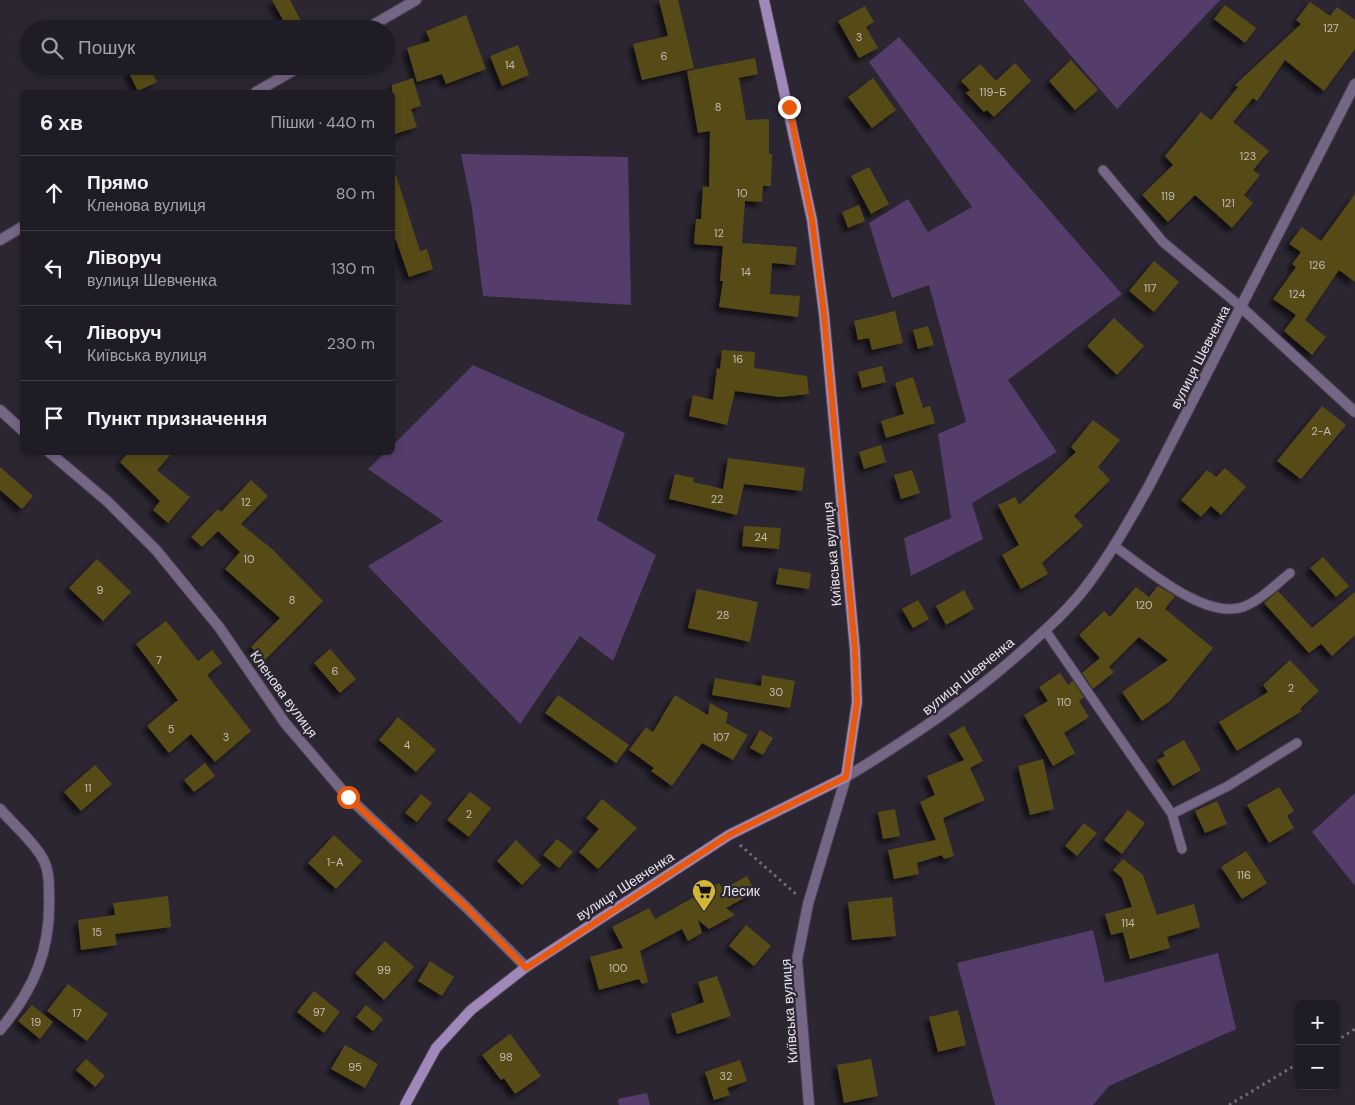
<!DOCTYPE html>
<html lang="uk">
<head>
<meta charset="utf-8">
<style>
  :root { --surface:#201c25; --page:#28252d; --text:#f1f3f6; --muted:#a2a1a7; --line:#3d3a42 }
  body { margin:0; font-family:"DM Sans",sans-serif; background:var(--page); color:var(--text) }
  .controls { position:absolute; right:15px; bottom:15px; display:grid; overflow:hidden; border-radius:8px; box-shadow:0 2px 8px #0003 }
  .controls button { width:45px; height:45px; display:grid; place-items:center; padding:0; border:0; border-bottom:1px solid var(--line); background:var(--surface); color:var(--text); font:25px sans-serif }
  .stop { position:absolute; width:15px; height:15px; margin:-11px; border:4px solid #ea580c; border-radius:50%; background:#fff }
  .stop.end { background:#ea580c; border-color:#fff; box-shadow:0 1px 5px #0008 }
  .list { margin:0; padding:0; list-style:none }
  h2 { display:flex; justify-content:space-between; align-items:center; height:65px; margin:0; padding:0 20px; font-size:21px }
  h2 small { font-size:16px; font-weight:400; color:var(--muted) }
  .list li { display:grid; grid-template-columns:32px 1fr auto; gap:15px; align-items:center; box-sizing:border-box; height:75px; padding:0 20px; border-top:1px solid var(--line) }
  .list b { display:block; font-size:19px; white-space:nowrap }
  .list p { margin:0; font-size:16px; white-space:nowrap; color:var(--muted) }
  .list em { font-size:16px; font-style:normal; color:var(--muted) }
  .icon { flex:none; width:28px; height:28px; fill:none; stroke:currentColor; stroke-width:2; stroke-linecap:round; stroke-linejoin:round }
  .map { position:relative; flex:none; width:1355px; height:1105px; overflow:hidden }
  .search { position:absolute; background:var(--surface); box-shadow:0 2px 8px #0003; left:20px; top:20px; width:375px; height:55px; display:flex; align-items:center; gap:12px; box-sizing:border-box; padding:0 18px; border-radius:28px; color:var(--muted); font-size:19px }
  .panel { position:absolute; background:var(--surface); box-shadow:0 2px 8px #0003; left:20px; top:90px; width:375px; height:365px; border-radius:8px }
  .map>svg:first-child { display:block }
</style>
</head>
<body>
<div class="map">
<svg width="1355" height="1105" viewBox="0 0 1355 1105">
  <defs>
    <filter id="shadow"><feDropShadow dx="-4.5" dy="4.5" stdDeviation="2.5" flood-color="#0009"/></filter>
  </defs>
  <rect width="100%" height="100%" fill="#2b2631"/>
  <path fill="#543d6b" d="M1023,0H1220L1117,109Z
    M899,37L1122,294L1008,380L1057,452L972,503L983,539L911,576L904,538L951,518L938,434L966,422L929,285L892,298L869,223L908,199L928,232L972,207L869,62Z
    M461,154L628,157L631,305L483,296L472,208Z
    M473,365L625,433L597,520L656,555L613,661L580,636L520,724L368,566L443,521L368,469L385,453L392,452L393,445Z
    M1355,793V886L1312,832Z
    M1093,930L1105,983L1218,953L1236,1029L1109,1086L1093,1105H995L957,963Z
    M647,1093L650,1105H619L618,1099Z"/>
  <path fill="#574b18" filter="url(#shadow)" d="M272,0H290L305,29H288Z
    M659,0H678L694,68L642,80L633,44L668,36Z
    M1310,2L1330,16L1337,7L1355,20V49L1324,91L1285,60L1257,101L1253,98L1233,122L1269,151L1253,170L1260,175L1244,195L1253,203L1232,228L1195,195L1168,222L1142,195L1173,165L1165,156L1201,112L1211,120L1238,87L1235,85L1301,24L1296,20Z
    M1225,5L1256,28L1245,43L1214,19Z
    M865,6L874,22L866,27L878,48L859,58L838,21Z
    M466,15L486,69L446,84L442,74L417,82L407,48L430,41L426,31Z
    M518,45L529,75L502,86L490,56Z
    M755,58L758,74L739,78L746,120L769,119V154H772L771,186H763L762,202L745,201L742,243L797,247L795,265L772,263L770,294L800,296L798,317L719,307L723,281H720L723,246L694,244L696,219H701L703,186L709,187L710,131L698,133L687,71Z
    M1071,60L1098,90L1075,110L1049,81Z
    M1015,63L1031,81L994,117L987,110L984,112L966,93L970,90L961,81L980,64L996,81Z
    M137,66H149L157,82L138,91L128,71Z
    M413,78L421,106L411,109L417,127L392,135V85Z
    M873,78L896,110L872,128L848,97Z
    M869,167L889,204L871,214L851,176Z
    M396,175L420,251L427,249L433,269L409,277L392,229V176Z
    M1355,194V282L1339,270L1305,320L1326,337L1312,355L1284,331L1296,315L1273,299L1296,267L1292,264L1301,252L1289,244L1302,227L1321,241Z
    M859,205L865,221L848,228L842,212Z
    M1154,261L1179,282L1154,312L1129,291Z
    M895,311L903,343L872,350L869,338L858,340L854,321Z
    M1114,318L1144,346L1117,375L1087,346Z
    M928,326L934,345L918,349L913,330Z
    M722,350L755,352L754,368L807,376L809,394L780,397L735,391L727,425L689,416L693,395L713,400L717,368L720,369Z
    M882,366L886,382L862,388L858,372Z
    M913,377L923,408L930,406L935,423L886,438L881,421L904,414L895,383Z
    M1322,406L1346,425L1301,479L1277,461Z
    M1093,420L1120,440L1098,467L1110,480L1074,516L1083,526L1042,563L1048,574L1021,589L1002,555L1019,545L998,505L1015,497L1019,505L1076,452L1071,447Z
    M881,445L886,462L864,469L859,452Z
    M129,452H173L157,470L190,497L168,523L153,510L160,501L120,462Z
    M728,458L805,468L802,491L744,484L737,515L669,499L675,474L694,478L693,482L723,489Z
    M0,467L33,496L22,509L0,490Z
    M1225,468L1246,487L1221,515L1211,506L1201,517L1181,500L1207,470L1216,477Z
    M912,470L920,493L901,499L894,475Z
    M251,480L268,496L241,524L272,549L323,601L264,661L251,647L280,618L225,569L240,552L218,531L202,547L191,537L218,509L221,512Z
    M744,526L781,528L779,549L742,546Z
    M1323,557L1349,586L1336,597L1310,568Z
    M97,559L131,592L103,621L69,588Z
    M779,568L811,573L809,589L776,584Z
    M1158,586L1175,596L1165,609L1213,648L1170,701L1142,721L1122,692L1168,660L1139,637L1109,667L1114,672L1093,689L1082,673L1100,658L1079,635L1104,611L1110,617L1136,587L1149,597Z
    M697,589L758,602L750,642L688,628Z
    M964,590L974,609L946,625L936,606Z
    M1278,591L1312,628L1355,592V635L1332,656L1321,644L1309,653L1264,603Z
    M918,600L929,619L913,628L902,609Z
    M166,621L198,661L212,650L222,663L207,675L251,731L215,762L191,734L169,753L147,726L178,700L136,644Z
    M330,649L356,679L340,693L314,663Z
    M1290,660L1319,691L1300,709L1302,711L1237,751L1219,722L1268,692L1263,685Z
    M1060,673L1068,685L1073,681L1084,697L1079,701L1089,717L1064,733L1075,753L1053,766L1024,715L1048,701L1039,687Z
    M762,675L795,681L790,708L712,695L715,678L761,686Z
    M558,695L629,745L616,763L545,713Z
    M675,695L708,715L710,703L728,713L726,723L748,735L733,760L702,743L672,786L651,771L654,768L629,750L646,727L653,732Z
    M398,717L436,750L416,772L379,740Z
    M964,726L983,761L970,768L985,800L943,818L954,856L944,859L942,855L917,863L919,874L894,879L888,850L936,840L920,802L935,795L927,776L964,760L949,734Z
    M760,730L773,738L763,755L750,748Z
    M1184,740L1201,770L1173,786L1157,760L1165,756L1163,752Z
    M1043,759L1054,809L1030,815L1018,766Z
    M205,763L215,776L194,792L184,780Z
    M95,765L112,784L81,811L64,792Z
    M1279,787L1294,811L1287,816L1294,828L1269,843L1247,805Z
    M470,792L491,808L469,837L447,820Z
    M421,794L432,803L417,822L405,813Z
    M602,799L637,828L598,869L579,852L599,829L586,818Z
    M1217,801L1227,824L1205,833L1195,811Z
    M895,809L900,836L883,839L878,812Z
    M1128,810L1145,823L1122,854L1104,840Z
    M1084,823L1097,833L1077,856L1065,846Z
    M334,835L362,861L336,889L308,863Z
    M557,839L573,852L559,868L543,855Z
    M516,840L541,865L522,885L497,861Z
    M1246,851L1267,883L1242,899L1221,867Z
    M1123,859L1143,875L1157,915L1194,904L1200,927L1167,937L1170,948L1130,959L1123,932L1111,935L1105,914L1132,907L1122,878L1113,870Z
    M747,876L755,892L726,908L735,915L709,929L698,920L702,933L688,941L682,929L640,951L648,982L642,984L639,979L599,990L590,957L623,948L612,927L649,908L655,919L719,883L723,889Z
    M168,896L171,927L115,934L117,945L81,950L78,920L115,915L113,903Z
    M892,897L896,936L852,940L848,902Z
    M746,925L771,946L754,966L729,946Z
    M385,941L414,967L384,1000L355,973Z
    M430,961L454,977L442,996L418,981Z
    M717,976L731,1016L677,1034L671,1014L704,1002L698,982Z
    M68,984L108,1014L87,1041L47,1011Z
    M314,991L340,1012L324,1033L297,1012Z
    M32,1005L53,1022L40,1039L18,1021Z
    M366,1005L383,1019L373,1031L356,1017Z
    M958,1010L966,1045L938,1052L929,1017Z
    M510,1034L541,1076L515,1094L504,1078L501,1080L482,1055Z
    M345,1045L378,1064L365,1088L331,1069Z
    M86,1059L105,1076L95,1087L76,1070Z
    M871,1059L878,1096L844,1103L837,1065Z
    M740,1060L747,1081L727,1088L730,1095L714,1100L705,1072Z"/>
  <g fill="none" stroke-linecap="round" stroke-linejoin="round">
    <g stroke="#49444f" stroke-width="11">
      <path id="service" d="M1103,170L1163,242L1241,307
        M1114,546C1146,568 1204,620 1243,607C1261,600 1275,585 1290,573
        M1045,630L1172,814L1182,849
        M1172,814L1228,786L1297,743"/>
    </g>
    <g stroke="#49444f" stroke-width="12">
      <path id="minor" d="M366,29L416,0
        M256,92L301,66
        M0,240L22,227
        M1241,307L1355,412
        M0,410L22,430
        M49,452L107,501L156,550L219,627L285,723L348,797L466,907L526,967
        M0,809C12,823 34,842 43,859C49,870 49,883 49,896C51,950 34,989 0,1030"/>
    </g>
    <g stroke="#49444f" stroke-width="12">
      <path id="tertiary" d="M809,1105L797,960L808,904L846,777C912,737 973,696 1030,644C1051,625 1072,606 1088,584C1112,552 1131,518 1150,484L1355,84"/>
    </g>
    <g stroke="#49444f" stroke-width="12">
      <path id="secondary" d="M405,1105L436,1048L471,1010L526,967L729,835L846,777L857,702L855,650L824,314L812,220L764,0"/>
    </g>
    <path stroke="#726e78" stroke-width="3" stroke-dasharray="2.5 4" stroke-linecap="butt" d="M740,845L796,894
      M1336,1041L1355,1029
      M1229,1105L1299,1063"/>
    <use href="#service" stroke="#756686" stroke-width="9"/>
    <use href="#minor" stroke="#756686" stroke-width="10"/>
    <use href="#tertiary" stroke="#756686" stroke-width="10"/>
    <use href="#secondary" stroke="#a188bb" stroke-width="10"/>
  </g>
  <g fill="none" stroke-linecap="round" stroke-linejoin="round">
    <path stroke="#ea580c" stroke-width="6" d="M348,797L466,907L526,968L729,835L846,777L857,702L855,650L824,314L812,220L789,107"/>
  </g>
  <defs>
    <g id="supermarket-pin" transform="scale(1.25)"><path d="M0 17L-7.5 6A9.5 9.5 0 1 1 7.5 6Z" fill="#d3b635" stroke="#2b2631"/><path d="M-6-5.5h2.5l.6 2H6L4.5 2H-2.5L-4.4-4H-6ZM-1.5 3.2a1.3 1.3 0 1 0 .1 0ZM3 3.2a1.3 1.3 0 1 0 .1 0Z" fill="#111"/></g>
  </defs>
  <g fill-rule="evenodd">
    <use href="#supermarket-pin" x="704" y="891"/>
  </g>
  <g text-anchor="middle" stroke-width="4.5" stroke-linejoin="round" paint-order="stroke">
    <g font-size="11" fill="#c2bcb6">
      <text x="1331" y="32">127</text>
      <text x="859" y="41">3</text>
      <text x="664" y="60">6</text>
      <text x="510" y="69">14</text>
      <text x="993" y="96">119-Б</text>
      <text x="718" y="111">8</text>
      <text x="1248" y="160">123</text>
      <text x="742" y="197">10</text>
      <text x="1168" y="200">119</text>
      <text x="1228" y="207">121</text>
      <text x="719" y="237">12</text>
      <text x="1317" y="269">126</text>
      <text x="746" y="276">14</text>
      <text x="1150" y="292">117</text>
      <text x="1297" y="298">124</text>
      <text x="738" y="363">16</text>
      <text x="1321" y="435">2-А</text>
      <text x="717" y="503">22</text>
      <text x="246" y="506">12</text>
      <text x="761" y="541">24</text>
      <text x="249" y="563">10</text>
      <text x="100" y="594">9</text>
      <text x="292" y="604">8</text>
      <text x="1144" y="609">120</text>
      <text x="723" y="619">28</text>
      <text x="159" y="664">7</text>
      <text x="335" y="675">6</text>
      <text x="1291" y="692">2</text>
      <text x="776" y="696">30</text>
      <text x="1064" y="706">110</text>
      <text x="171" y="733">5</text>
      <text x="226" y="741">3</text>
      <text x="721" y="741">107</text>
      <text x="407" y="749">4</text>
      <text x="88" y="792">11</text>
      <text x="469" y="818">2</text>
      <text x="335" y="866">1-А</text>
      <text x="1244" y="879">116</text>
      <text x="1128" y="927">114</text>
      <text x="97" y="936">15</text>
      <text x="618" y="972">100</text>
      <text x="384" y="974">99</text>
      <text x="319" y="1016">97</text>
      <text x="77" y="1017">17</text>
      <text x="36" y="1026">19</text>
      <text x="506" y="1061">98</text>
      <text x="355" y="1071">95</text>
      <text x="726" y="1080">32</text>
    </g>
    <g font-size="14" fill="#e6e2ea" stroke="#2b2631">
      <text transform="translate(1200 357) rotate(-63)" y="5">вулиця Шевченка</text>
      <text transform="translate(832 554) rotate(-95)" y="5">Київська вулиця</text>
      <text transform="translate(968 676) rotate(-39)" y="5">вулиця Шевченка</text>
      <text transform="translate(284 694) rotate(54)" y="5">Кленова вулиця</text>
      <text transform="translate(625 886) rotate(-33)" y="5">вулиця Шевченка</text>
      <text transform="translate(789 1011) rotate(-94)" y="5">Київська вулиця</text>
    </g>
    <g font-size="14" fill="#e6e2ea" stroke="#2b2631" text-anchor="start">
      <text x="722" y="896">Лесик</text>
    </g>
  </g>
</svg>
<div class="controls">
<button>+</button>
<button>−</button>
</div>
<div class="stop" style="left:348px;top:797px"></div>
<div class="stop end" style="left:789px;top:107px"></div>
<div class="search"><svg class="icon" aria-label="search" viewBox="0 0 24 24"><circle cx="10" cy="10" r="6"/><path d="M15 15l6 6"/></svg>Пошук</div>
<section class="panel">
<h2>6 хв<small>Пішки · 440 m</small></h2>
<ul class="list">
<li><svg class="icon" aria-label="ahead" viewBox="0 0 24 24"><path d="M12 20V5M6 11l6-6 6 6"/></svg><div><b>Прямо</b><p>Кленова вулиця</p></div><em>80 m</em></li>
<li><svg class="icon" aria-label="left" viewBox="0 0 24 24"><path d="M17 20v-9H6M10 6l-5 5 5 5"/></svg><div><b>Ліворуч</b><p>вулиця Шевченка</p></div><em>130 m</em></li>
<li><svg class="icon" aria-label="left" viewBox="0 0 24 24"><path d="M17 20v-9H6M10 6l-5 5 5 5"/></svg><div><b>Ліворуч</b><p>Київська вулиця</p></div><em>230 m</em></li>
<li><svg class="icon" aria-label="arrive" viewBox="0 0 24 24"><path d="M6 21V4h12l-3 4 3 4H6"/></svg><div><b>Пункт призначення</b></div></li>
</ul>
</section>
</div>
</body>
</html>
